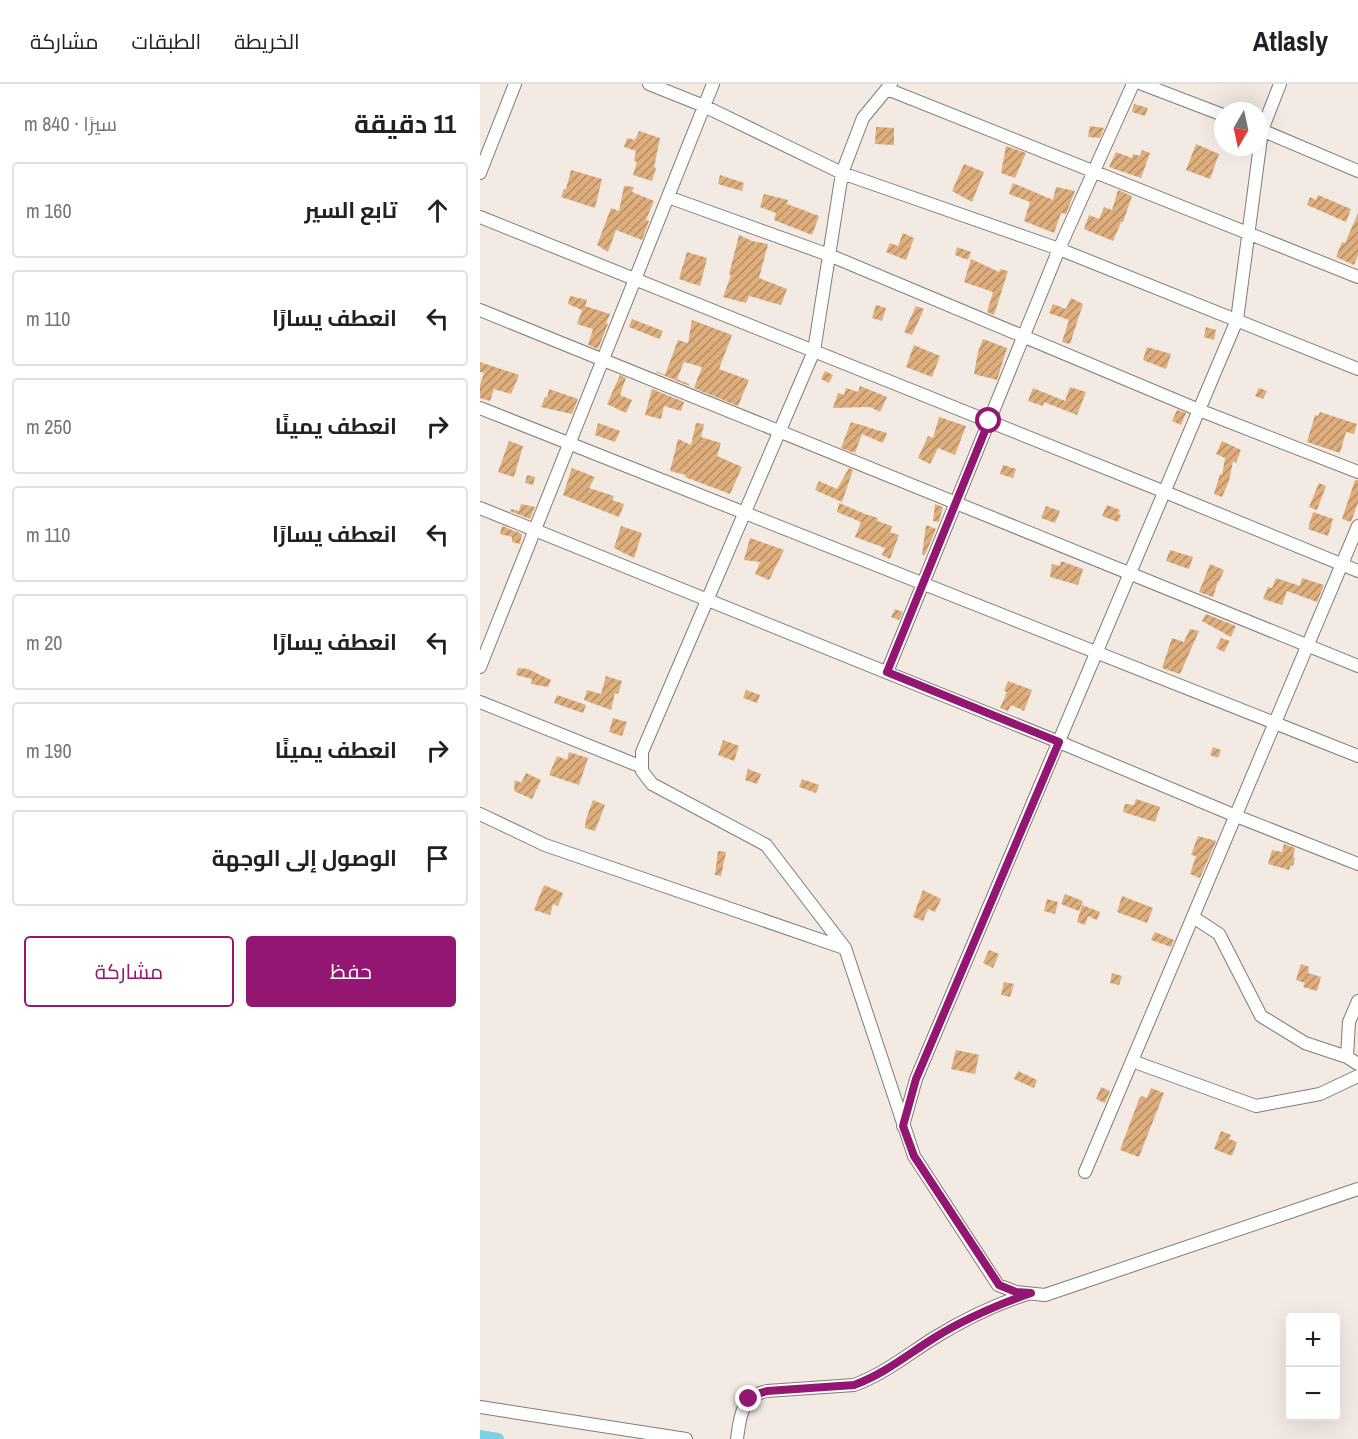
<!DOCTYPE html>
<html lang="ar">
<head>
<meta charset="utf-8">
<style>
  :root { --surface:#fff; --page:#f2f2f2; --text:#202124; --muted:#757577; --line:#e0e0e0; --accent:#931772 }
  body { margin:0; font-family:"Archivo Narrow",Cairo,sans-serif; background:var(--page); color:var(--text); direction:rtl }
  .controls { position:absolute; right:18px; bottom:18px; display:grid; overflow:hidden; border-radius:6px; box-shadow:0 6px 24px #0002 }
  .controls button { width:54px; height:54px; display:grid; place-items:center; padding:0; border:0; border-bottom:2px solid var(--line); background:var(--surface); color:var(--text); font:30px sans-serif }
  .compass { position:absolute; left:734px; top:18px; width:54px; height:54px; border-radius:50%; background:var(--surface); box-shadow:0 6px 24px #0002; rotate:189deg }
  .stop { position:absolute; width:18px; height:18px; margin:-14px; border:4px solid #931772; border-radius:50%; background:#fff }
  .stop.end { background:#931772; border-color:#fff; box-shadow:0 2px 6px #0008 }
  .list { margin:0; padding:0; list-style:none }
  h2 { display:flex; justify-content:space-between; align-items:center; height:78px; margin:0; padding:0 24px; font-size:26px }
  h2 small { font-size:20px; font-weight:400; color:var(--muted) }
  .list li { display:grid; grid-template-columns:39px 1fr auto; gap:18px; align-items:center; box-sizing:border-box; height:96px; margin:0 12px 12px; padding:0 12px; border:2px solid var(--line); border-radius:6px }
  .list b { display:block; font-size:22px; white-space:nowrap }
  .list em { font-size:20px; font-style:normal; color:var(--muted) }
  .actions { display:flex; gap:12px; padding:18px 24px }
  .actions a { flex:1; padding:14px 0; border:2px solid var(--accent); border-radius:6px; text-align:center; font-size:21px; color:var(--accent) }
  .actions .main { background:var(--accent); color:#fff }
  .icon { flex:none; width:33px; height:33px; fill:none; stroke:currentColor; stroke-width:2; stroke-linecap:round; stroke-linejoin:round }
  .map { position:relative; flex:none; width:878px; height:1355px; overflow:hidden; direction:ltr }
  header { display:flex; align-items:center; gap:36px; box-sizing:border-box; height:84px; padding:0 30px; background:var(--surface); border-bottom:2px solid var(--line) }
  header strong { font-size:28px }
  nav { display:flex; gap:33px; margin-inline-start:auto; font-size:21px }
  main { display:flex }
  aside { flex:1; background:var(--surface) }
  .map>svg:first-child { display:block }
</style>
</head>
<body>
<header>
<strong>Atlasly</strong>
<nav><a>الخريطة</a><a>الطبقات</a><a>مشاركة</a></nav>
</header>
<main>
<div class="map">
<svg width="878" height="1355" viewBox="0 0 878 1355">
  <defs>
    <pattern id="building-hatch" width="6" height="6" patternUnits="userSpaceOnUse" patternTransform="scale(1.5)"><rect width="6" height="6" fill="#dfae7d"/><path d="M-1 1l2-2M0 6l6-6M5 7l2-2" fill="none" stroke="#b58d66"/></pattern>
  </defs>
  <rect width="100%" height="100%" fill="#f3ebe3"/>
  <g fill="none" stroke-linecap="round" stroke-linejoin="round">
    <path stroke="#7ed0e7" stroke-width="12" d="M0,1352L18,1355"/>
  </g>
  <path fill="url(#building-hatch)" d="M654,20L668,24L665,32L652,28Z
    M610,42L624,44L620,54L608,53Z
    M396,43L414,44V61L395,60Z
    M159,47L180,54L174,83L176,84L172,97L153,91L157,78L154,77L156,67L144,63L147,54L155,56Z
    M716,60L739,70L730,95L706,86Z
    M526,62L546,69L535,94L521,89Z
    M662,66L670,69L661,94L629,83L636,68L652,74L653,70L660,72Z
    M484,80L504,88L492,118L472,107Z
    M91,86L122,95L115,124L81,113L84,105H86Z
    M240,91L264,99L262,107L238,100Z
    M533,99L573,116L576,103L595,107L586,130L581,129L574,149L544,137L550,118L529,110Z
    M144,102L154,103L152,108L174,117L166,136L169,137L162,156L136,146L128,168L117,161L131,124L139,127Z
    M638,106L652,112L643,138H641L633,157L604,145L609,131L619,135L624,123L632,126Z
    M284,110L308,116L307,120L339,132L332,151L294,136L296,129L280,123Z
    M838,111L871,125L866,138L827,121L830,113L836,116Z
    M878,129V171L874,181L856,173L862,158L865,159Z
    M423,149L434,154L426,176L406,168L410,159L418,162Z
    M259,151L272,157L288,160L279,194L307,205L301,221L269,212L266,219L243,213L251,191L249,190Z
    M477,163L491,168L488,176L475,171Z
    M207,168L227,174L220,202L199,195Z
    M491,175L519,188L520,185L528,187L514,231L507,228L513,208L484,198Z
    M90,212L107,216L105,222L130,230L126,239L128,240L118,265L108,261L113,245L97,240L102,226L88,220Z
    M591,214L603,220L590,260L582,258L589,236L569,229L573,220L586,225Z
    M396,221L406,224L402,237L392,234Z
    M436,222L444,225L432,251L424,248Z
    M152,235L183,247L179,255L149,243Z
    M212,236L252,251L239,285L269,296L258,322L214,304L222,283L204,278L197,295L209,300V302L176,288V287L185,291L198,256L208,259Z
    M726,243L736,246L734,256L724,253Z
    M503,255L527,264L517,296L494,290L498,268Z
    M434,261L460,272L452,293L426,283Z
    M667,263L691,270L686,285L663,276Z
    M0,278L39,291L31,310L14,305L10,317L0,314V301L4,289L0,288Z
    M345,287L353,291L349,299L341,295Z
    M140,291L146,294L140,311L152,316L146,329L127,320Z
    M380,302L407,313L400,328L390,323L353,324L358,309L364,311L366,304L378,308Z
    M590,303L606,308L597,331L564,318L563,322L548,317L553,304L585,317Z
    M779,304L787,307L783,315L775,312Z
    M69,305L98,315L92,330L61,323L65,313L67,314Z
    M172,305L204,318L201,327L184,322L181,335L165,331Z
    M697,326L706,329L701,341L692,337Z
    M840,328L877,340L874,350L866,348L860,369L827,358L835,331L838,332Z
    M459,333L486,342L475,371L458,364L450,380L438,374L448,352L453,354Z
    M371,338L407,349L403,359L382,350L375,369L361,364Z
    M118,339L140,347L135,358L115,351Z
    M216,339L224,340L221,353L241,359L237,372L262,383L250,410L205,393L206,391L190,387L198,355L211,361Z
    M29,357L43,362L34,393L18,388Z
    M742,357L761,366L756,379L753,377L749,397L742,413L734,410L740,390L742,391L745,374L736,370Z
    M523,381L536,385L533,394L520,390Z
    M92,384L115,393L109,404L134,412L132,416L144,420L139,433L83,411Z
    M369,384L373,386L362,418L335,406L339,397L357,405Z
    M47,391L55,393L53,401L45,399Z
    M875,396H878V419L871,438L862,435Z
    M839,399L846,402L837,426L829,423Z
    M359,419L385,430L398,434L397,437L412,442L410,448L419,451L410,475L402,471L405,464L375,453L381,438L357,428Z
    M41,420L55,423L50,435L30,427L31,425L39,427Z
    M455,420L463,423L459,438L453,437Z
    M627,421L640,426L638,430L641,431L638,438L622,432Z
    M566,422L580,427L575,439L561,434Z
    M833,428L853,435L848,452L828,445Z
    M446,441L456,445L445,471H442Z
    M22,442L42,450L40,460L32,458V453L20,450Z
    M141,442L162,449L154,474L134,464Z
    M270,454L304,466L289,496L275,490L280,478L264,476Z
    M690,466L713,473L709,485L686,477Z
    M581,477L603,485L598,501L570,493L572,480L580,482Z
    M730,480L744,486L739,498L738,497L733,513L719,508Z
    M796,494L820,502L822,494L844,501L837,518L807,507L802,521L783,515L788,503L792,504Z
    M415,525L423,528L419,536L411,533Z
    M726,530L756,542L751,553L722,537Z
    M710,545L719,547L700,590L682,584L692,554L704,558Z
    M741,554L750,557L744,568L736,564Z
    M38,584L48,585L71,596L68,603L51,600L52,595L36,591Z
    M126,592L142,597L138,610L135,609L131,626L104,616L107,606L121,610Z
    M528,597L552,606L544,627L531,621L528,627L520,624L527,608L524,607Z
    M266,606L280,611L277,619L263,614Z
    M77,611L106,621L103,629L74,619Z
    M133,634L147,638L142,652L129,648Z
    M243,656L259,662L254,677L238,671Z
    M733,663L741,666L738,674L730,671Z
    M89,668L108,674L99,701L69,691L77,672L87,676Z
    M268,685L281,690L277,700L265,696Z
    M46,689L61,696L52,715L34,707L35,696L41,699Z
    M322,695L339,701L336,709L319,703Z
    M656,715L680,723L675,738L643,728L645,720L654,721Z
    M113,716L125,721L115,747L105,744L106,735Z
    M718,752L736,757L720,794L710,790L716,772L711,771Z
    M804,760L815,764L813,773L815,774L813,782L811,781L809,786L788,780L792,766L802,768Z
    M238,767L246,768L241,792L235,791Z
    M64,801L83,809L78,822L73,820L70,831L54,826Z
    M443,806L461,815L455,828L448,825L443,837L433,833Z
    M585,810L603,817L599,827L581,820Z
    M642,812L673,824L667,839L637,828Z
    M567,815L578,818L575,830L564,827Z
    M602,821L620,828L617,836L608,832L605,841L597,838Z
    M675,848L694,856L691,863L671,856Z
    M509,866L519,870L513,884L503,879Z
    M821,880L829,883L828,889L841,893L837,907L823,903L825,899L816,896Z
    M632,889L642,892L639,901L630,899Z
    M524,898L534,900L530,913L521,911Z
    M476,966L499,971L495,990L471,985Z
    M538,987L557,996L554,1004L534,995Z
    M621,1003L630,1007L625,1019L616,1015Z
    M671,1004L684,1009L659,1073L640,1066L659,1015L662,1012L667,1014Z
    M741,1047L751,1051L749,1055L757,1058L752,1072L734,1065Z"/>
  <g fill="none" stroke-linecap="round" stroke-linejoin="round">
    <g stroke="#837b74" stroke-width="14">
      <path id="street" d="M169,0L224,22L362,89L579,165L878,285
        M411,0L383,34L362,89L334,267L162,668V687L172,700L286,761L365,864L434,1072L518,1201L536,1208L565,1211L878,1105
        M662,0L743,31
        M407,5L878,193
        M779,45L878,87
        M0,89L35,0
        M188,113L349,171L719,326L878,388
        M0,133L685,408L878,487
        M0,226L878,582
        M0,324L878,672
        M0,424L579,658L756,732L878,780
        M0,583L233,0
        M407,588L579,165L653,0
        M0,618L162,683
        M0,730L65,761L364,864
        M713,833L739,850L781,932L825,959L867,973
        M878,917L869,938L867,973L878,980
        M652,977L776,1022L840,1010L878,992
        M423,1042L436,995L757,236L782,46L800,0
        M605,1088L878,442
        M0,1323L206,1355
        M257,1355C260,1333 261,1312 287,1307L374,1301C404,1290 427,1271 454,1254C483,1236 514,1221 547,1210"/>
    </g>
    <use href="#street" stroke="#fff" stroke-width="12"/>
  </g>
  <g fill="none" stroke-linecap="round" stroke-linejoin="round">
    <path stroke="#931772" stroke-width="8" d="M269,1315L274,1311L287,1307L374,1301C404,1290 427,1271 454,1254C484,1235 517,1221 551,1209L536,1208L519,1201L434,1072L423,1042L436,995L579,658L407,588L509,337"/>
  </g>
</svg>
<div class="controls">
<button>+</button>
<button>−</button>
</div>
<svg class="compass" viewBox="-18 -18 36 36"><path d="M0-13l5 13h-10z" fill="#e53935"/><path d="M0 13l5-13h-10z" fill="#757577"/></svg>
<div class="stop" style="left:509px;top:337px"></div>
<div class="stop end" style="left:269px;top:1315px"></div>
</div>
<aside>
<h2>11 دقيقة<small>سيرًا · 840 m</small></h2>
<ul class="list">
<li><svg class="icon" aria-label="ahead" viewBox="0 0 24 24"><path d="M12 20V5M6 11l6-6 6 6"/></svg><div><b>تابع السير</b></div><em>160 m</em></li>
<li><svg class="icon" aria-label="left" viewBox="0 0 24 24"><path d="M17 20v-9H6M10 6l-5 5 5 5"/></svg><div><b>انعطف يسارًا</b></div><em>110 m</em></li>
<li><svg class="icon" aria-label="right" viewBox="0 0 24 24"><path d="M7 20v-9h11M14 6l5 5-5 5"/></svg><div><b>انعطف يمينًا</b></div><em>250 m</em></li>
<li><svg class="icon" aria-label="left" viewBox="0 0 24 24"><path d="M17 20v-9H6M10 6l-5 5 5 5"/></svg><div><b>انعطف يسارًا</b></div><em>110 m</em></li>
<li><svg class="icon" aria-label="left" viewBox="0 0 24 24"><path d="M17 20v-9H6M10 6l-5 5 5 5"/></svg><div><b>انعطف يسارًا</b></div><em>20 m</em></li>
<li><svg class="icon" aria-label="right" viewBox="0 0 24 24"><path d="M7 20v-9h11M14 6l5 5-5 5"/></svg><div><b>انعطف يمينًا</b></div><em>190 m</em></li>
<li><svg class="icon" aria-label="arrive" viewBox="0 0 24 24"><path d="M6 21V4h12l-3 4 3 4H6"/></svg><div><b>الوصول إلى الوجهة</b></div></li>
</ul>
<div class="actions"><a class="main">حفظ</a><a>مشاركة</a></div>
</aside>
</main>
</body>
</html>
